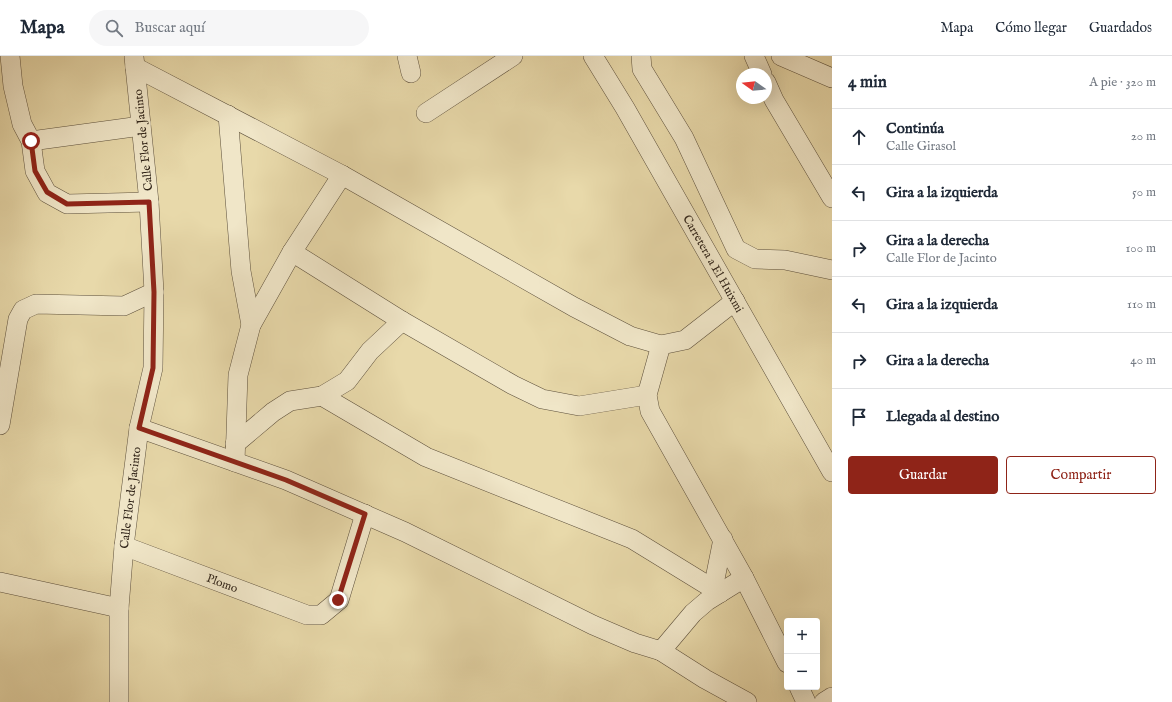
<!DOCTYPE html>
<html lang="es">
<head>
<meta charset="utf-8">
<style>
  :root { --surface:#fff; --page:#f6f6f7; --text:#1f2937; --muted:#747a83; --line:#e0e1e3; --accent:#8f2418 }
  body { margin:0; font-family:"IM FELL English",serif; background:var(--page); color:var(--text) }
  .controls { position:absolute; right:12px; bottom:12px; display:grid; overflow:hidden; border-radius:4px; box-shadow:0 4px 16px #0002 }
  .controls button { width:36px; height:36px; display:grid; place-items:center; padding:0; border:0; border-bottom:1px solid var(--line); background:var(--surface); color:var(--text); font:20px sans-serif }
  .compass { position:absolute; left:736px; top:12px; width:36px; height:36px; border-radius:50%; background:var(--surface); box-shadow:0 4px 16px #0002; rotate:285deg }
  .stop { position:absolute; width:12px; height:12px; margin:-9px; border:3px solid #8f2418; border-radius:50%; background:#fff }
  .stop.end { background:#8f2418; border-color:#fff; box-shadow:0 1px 4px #0008 }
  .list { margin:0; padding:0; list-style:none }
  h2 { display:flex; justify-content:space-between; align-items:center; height:52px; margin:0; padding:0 16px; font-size:17px }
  h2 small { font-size:13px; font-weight:400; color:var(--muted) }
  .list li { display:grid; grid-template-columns:26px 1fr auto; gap:12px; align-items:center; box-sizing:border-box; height:56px; padding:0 16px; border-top:1px solid var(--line) }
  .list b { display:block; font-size:15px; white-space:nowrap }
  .list p { margin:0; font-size:13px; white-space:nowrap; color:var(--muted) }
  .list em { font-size:13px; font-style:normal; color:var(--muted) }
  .actions { display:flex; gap:8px; padding:12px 16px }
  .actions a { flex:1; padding:9px 0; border:1px solid var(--accent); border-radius:4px; text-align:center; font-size:14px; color:var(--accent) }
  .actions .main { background:var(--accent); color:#fff }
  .icon { flex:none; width:22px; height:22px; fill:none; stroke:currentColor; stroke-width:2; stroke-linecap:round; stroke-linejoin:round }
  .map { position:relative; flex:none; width:832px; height:646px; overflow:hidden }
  header { display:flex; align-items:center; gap:24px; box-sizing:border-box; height:56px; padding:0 20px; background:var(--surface); border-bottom:1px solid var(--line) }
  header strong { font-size:19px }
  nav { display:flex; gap:22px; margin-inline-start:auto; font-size:14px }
  .search { width:280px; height:36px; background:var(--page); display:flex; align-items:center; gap:10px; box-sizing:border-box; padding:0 14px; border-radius:22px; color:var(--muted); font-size:15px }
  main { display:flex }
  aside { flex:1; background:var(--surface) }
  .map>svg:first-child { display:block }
</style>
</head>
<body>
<header>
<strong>Mapa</strong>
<div class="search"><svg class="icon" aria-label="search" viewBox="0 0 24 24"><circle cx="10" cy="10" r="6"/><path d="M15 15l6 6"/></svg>Buscar aquí</div>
<nav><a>Mapa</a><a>Cómo llegar</a><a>Guardados</a></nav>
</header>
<main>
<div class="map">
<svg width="832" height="646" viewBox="0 0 832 646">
  <rect width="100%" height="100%" fill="#e8d9aa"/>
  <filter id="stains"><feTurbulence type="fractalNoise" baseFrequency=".005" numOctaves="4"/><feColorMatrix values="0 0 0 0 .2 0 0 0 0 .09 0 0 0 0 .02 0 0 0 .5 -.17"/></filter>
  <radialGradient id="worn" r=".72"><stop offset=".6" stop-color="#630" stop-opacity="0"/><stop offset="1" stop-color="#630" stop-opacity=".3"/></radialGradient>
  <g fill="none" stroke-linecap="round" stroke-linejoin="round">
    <g stroke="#5d503c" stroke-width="20">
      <g id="minor">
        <path d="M10,0L13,30L22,68L31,85L35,115L47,137L67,148L149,146"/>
        <path d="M407,0L411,17"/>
        <path id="s1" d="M593,0L625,52L832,416"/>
        <path d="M641,0L642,13L684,82L736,193L755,203L785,204L832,214"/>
        <path d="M754,0L762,18"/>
        <path d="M781,0L832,22"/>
        <path d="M135,11L342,119L574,251L630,280L661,289L685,284L735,245"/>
        <path d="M766,26L774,44L832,142"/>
        <path d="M426,57L513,0"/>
        <path d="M228,59L241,215L251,269"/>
        <path d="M31,85L141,70"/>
        <path d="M292,196L402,265L513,329L542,343L579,350L647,339"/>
        <path d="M661,289L647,339L650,355L744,522L787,607"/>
        <path d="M322,340L426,401L632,483L720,537"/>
        <path d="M0,369L18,263L23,254L36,248L124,250L154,236"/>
        <path d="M139,372L286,424L405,476L593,569L635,587L661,595L693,557L707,545L744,522"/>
        <path d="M235,388L273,356L290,345L322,340L347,325L370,295L402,265"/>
        <path d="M235,406L238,319L251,269L292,196L342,119"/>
        <path id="s2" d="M124,490L307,559H321L339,544L365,458"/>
        <path d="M0,526L119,552"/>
        <path d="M713,533L723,483"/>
        <path d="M661,595L705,623L747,646"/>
        <path d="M799,631L806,646"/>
        <path id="s3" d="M119,646V552L124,490L139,372L153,312L154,236L149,146L134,1"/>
        <path d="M824,646L832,641"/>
      </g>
    </g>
    <use href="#minor" stroke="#f0e6c8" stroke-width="19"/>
  </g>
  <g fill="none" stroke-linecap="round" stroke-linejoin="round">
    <path stroke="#8f2418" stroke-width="5" d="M31,85L35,115L47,136L67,148L149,146L154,236L153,312L139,372L286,424L365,458L338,544"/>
  </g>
  <g text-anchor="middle" stroke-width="4" stroke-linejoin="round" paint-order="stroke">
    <g font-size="12" fill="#2f2318" stroke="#f0e6c8">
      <text transform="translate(143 84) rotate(-96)" y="4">Calle Flor de Jacinto</text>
      <text dy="4" stroke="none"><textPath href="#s1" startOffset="240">Carretera a El Huixmi</textPath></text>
      <text dy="4" stroke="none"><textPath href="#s3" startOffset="205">Calle Flor de Jacinto</textPath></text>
      <text dy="4" stroke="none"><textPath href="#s2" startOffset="105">Plomo</textPath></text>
    </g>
  </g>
  <rect width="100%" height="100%" filter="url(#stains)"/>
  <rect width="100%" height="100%" fill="url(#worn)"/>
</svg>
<div class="controls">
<button>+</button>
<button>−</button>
</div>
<svg class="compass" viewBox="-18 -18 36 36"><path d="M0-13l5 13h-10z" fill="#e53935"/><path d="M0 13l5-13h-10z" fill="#747a83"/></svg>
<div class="stop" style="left:31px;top:85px"></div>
<div class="stop end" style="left:338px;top:544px"></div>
</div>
<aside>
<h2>4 min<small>A pie · 320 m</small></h2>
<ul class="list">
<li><svg class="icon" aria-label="ahead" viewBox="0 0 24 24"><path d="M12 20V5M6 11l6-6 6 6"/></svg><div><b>Continúa</b><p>Calle Girasol</p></div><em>20 m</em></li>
<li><svg class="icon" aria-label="left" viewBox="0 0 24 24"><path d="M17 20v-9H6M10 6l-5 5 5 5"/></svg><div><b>Gira a la izquierda</b></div><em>50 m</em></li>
<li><svg class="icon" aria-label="right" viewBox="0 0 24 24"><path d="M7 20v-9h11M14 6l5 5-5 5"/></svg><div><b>Gira a la derecha</b><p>Calle Flor de Jacinto</p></div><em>100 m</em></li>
<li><svg class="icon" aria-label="left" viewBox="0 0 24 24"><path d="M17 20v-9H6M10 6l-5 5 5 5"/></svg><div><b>Gira a la izquierda</b></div><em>110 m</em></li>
<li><svg class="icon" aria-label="right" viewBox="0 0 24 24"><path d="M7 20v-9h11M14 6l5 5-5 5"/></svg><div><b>Gira a la derecha</b></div><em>40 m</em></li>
<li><svg class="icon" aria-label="arrive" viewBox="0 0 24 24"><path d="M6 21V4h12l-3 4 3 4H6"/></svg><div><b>Llegada al destino</b></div></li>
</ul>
<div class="actions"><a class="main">Guardar</a><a>Compartir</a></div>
</aside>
</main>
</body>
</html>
